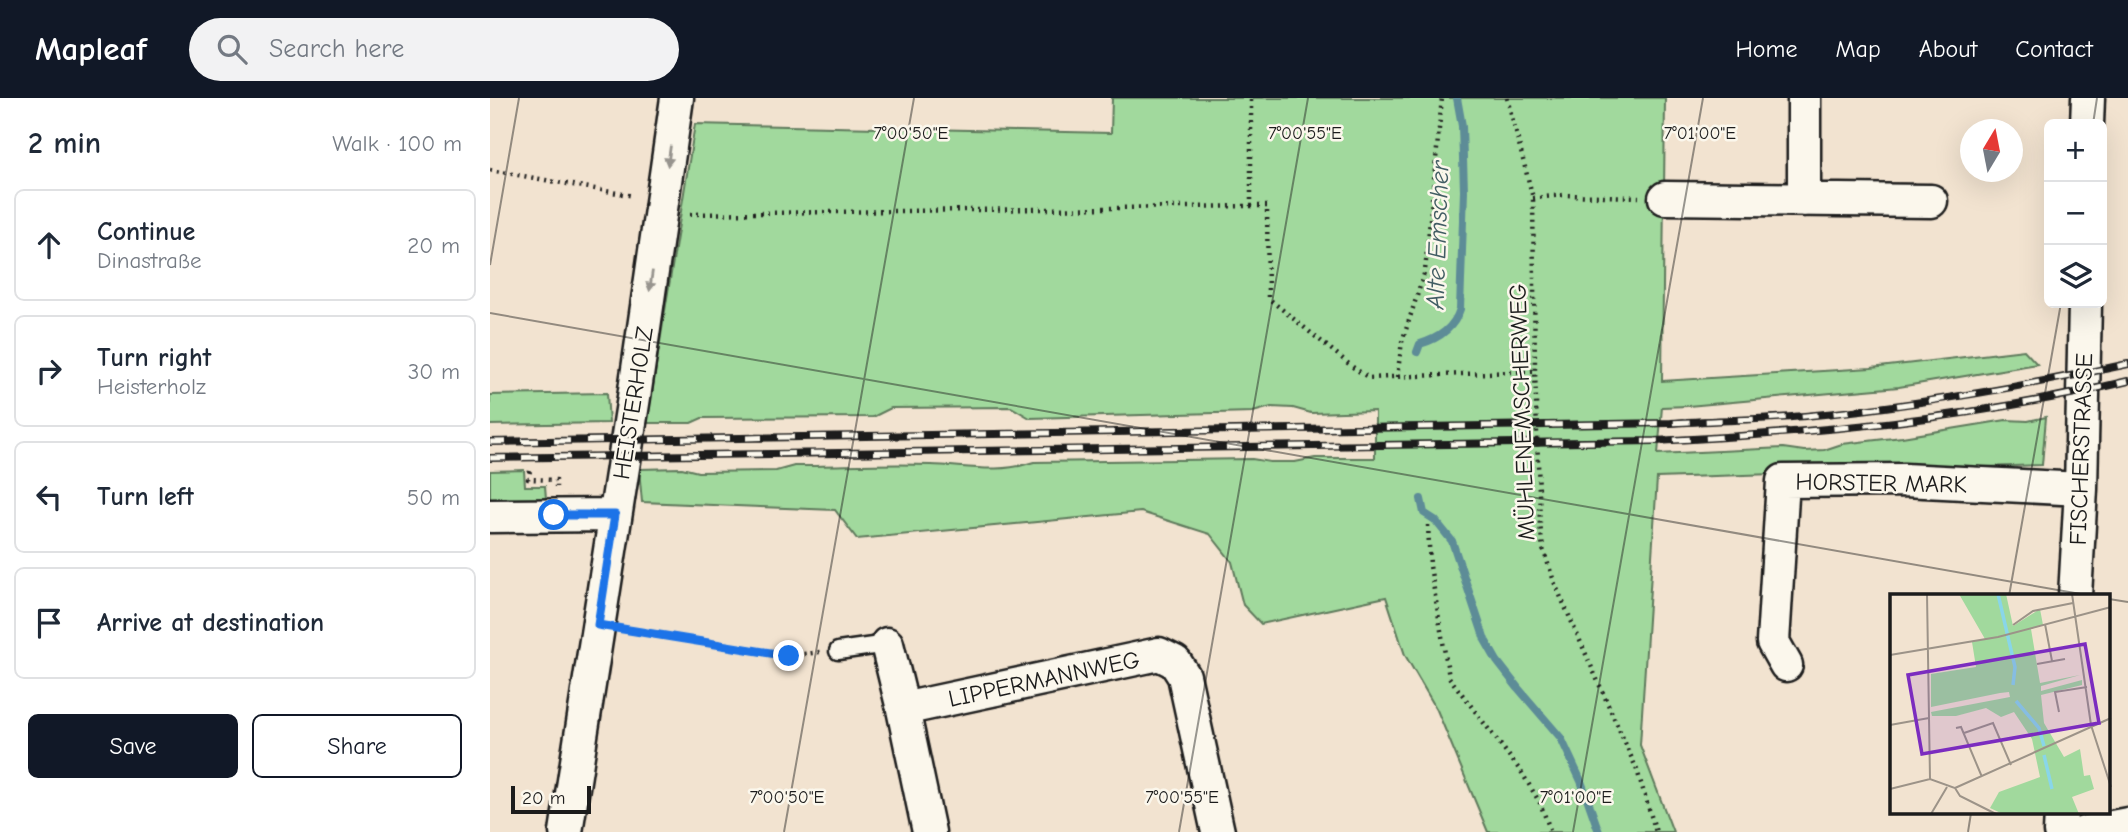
<!DOCTYPE html>
<html lang="en">
<head>
<meta charset="utf-8">
<style>
  :root { --surface:#fff; --page:#f2f2f3; --text:#1f2937; --muted:#747a83; --line:#e0e1e3; --accent:#111827 }
  body { margin:0; font-family:"Comic Neue",sans-serif; background:var(--page); color:var(--text) }
  .controls { position:absolute; right:21px; top:21px; display:grid; overflow:hidden; border-radius:10px; box-shadow:0 7px 28px #0002 }
  .controls button { width:63px; height:63px; display:grid; place-items:center; padding:0; border:0; border-bottom:2px solid var(--line); background:var(--surface); color:var(--text); font:35px sans-serif }
  .compass { position:absolute; left:1470px; top:21px; width:63px; height:63px; border-radius:50%; background:var(--surface); box-shadow:0 7px 28px #0002; rotate:10deg }
  .scale { position:absolute; left:21px; bottom:18px; width:80px; box-sizing:border-box; padding-left:7px; border:4px solid #1c1c1c; border-top:0; font-size:19px; line-height:24px; white-space:nowrap; color:#1c1c1c; -webkit-text-stroke:5px #fbf7ec; paint-order:stroke }
  .stop { position:absolute; width:21px; height:21px; margin:-16px; border:5px solid #1a73e8; border-radius:50%; background:#fff }
  .stop.end { background:#1a73e8; border-color:#fff; box-shadow:0 2px 7px #0008 }
  .list { margin:0; padding:0; list-style:none }
  h2 { display:flex; justify-content:space-between; align-items:center; height:91px; margin:0; padding:0 28px; font-size:30px }
  h2 small { font-size:23px; font-weight:400; color:var(--muted) }
  .list li { display:grid; grid-template-columns:46px 1fr auto; gap:21px; align-items:center; box-sizing:border-box; height:112px; margin:0 14px 14px; padding:0 14px; border:2px solid var(--line); border-radius:10px }
  .list b { display:block; font-size:26px; white-space:nowrap }
  .list p { margin:0; font-size:23px; white-space:nowrap; color:var(--muted) }
  .list em { font-size:23px; font-style:normal; color:var(--muted) }
  .actions { display:flex; gap:14px; padding:21px 28px }
  .actions a { flex:1; padding:16px 0; border:2px solid var(--accent); border-radius:10px; text-align:center; font-size:24px; color:var(--accent) }
  .actions .main { background:var(--accent); color:#fff }
  .icon { flex:none; width:38px; height:38px; fill:none; stroke:currentColor; stroke-width:2; stroke-linecap:round; stroke-linejoin:round }
  .map { position:relative; flex:none; width:1638px; height:734px; overflow:hidden }
  header { display:flex; align-items:center; gap:42px; box-sizing:border-box; height:98px; padding:0 35px; background:var(--accent); color:#fff }
  header strong { font-size:33px }
  nav { display:flex; gap:38px; margin-inline-start:auto; font-size:24px }
  .search { width:490px; height:63px; background:var(--page); display:flex; align-items:center; gap:18px; box-sizing:border-box; padding:0 24px; border-radius:38px; color:var(--muted); font-size:26px }
  main { display:flex }
  aside { flex:1; background:var(--surface) }
  .map>svg:first-child { display:block }
</style>
</head>
<body>
<header>
<strong>Mapleaf</strong>
<div class="search"><svg class="icon" aria-label="search" viewBox="0 0 24 24"><circle cx="10" cy="10" r="6"/><path d="M15 15l6 6"/></svg>Search here</div>
<nav><a>Home</a><a>Map</a><a>About</a><a>Contact</a></nav>
</header>
<main>
<aside>
<h2>2 min<small>Walk · 100 m</small></h2>
<ul class="list">
<li><svg class="icon" aria-label="ahead" viewBox="0 0 24 24"><path d="M12 20V5M6 11l6-6 6 6"/></svg><div><b>Continue</b><p>Dinastraße</p></div><em>20 m</em></li>
<li><svg class="icon" aria-label="right" viewBox="0 0 24 24"><path d="M7 20v-9h11M14 6l5 5-5 5"/></svg><div><b>Turn right</b><p>Heisterholz</p></div><em>30 m</em></li>
<li><svg class="icon" aria-label="left" viewBox="0 0 24 24"><path d="M17 20v-9H6M10 6l-5 5 5 5"/></svg><div><b>Turn left</b></div><em>50 m</em></li>
<li><svg class="icon" aria-label="arrive" viewBox="0 0 24 24"><path d="M6 21V4h12l-3 4 3 4H6"/></svg><div><b>Arrive at destination</b></div></li>
</ul>
<div class="actions"><a class="main">Save</a><a>Share</a></div>
</aside>
<div class="map">
<svg width="1638" height="734" viewBox="0 0 1638 734">
  <rect width="100%" height="100%" fill="#f2e3d0"/>
  <filter id="ink" filterUnits="userSpaceOnUse"><feTurbulence type="fractalNoise" baseFrequency=".0143" numOctaves="2"/><feDisplacementMap in="SourceGraphic" scale="14" xChannelSelector="R" yChannelSelector="G"/><feConvolveMatrix kernelMatrix="1 2 1 2 8 2 1 2 1" color-interpolation-filters="sRGB"/></filter>
  <g filter="url(#ink)">
    <path fill="#a1d99d" stroke="#5e7a5c" stroke-width="2" d="M622,0H1175L1172,283L1381,270L1534,252L1547,266L1409,289L1198,308L1172,309L1168,356L1293,350L1314,353L1334,352L1352,346L1412,339L1516,322L1538,323L1556,319L1552,367L1167,380L1150,647L1183,734H998L947,612L915,557L896,499L771,526L753,507L742,464L720,436L651,414L367,441L345,412L152,404L149,371L192,370L208,374L286,373L304,368C350,368 396,365 441,367C477,368 508,376 544,364L762,361L780,364H805L825,360H885V313L821,315L803,310L781,309L763,314L540,320L521,309L401,310L383,319L212,320L201,325H157L205,26L621,35Z
      M117,295L119,325L0,327V297Z
      M34,372L35,388H55L56,401L0,402V373Z"/>
    <g fill="none" stroke-linecap="round" stroke-linejoin="round">
      <path stroke="#5d8c97" stroke-width="8" d="M927,254L930,246C950,240 964,230 970,211L974,93L972,28L967,0
        M931,401L934,415L945,422L962,443L995,542L1007,563L1028,590L1071,640L1091,683L1109,734"/>
      <g stroke="#1c1c1c" stroke-width="21">
        <path id="lane" d="M348,553L397,546"/>
      </g>
      <g stroke="#1c1c1c" stroke-width="37">
        <path id="street" d="M1314,0V102
          M1597,26L1598,0
          M1175,100L1441,103
          M0,418L125,417
          M1585,498L1591,391L1595,205
          M397,546L413,611L439,734
          M1296,567L1283,544L1293,383L1414,382L1591,391
          M413,611L669,556L685,564L694,578L728,734
          M76,734L144,299L187,0
          M1570,734L1571,715
          M1596,734L1638,726"/>
      </g>
      <path stroke="#1c1c1c" stroke-width="4.5" stroke-dasharray="2 5" stroke-linecap="butt" d="M1017,0L1043,100L1045,273L1050,426L1053,451L1065,486L1147,672L1166,734
        M0,72L144,98
        M1043,100L1074,97L1149,99
        M761,108H777L778,200L864,270L879,280L1045,273
        M200,116L761,108V0
        M907,279L912,244L935,173L952,0
        M40,373L38,381L66,382V389
        M938,427L940,468L959,579L1032,675L1050,705L1061,734
        M134,531L299,558L330,554"/>
      <use href="#lane" stroke="#fbf7ec" stroke-width="16"/>
      <use href="#street" stroke="#fbf7ec" stroke-width="32"/>
      <g stroke="#1c1c1c" stroke-width="8">
        <path id="rail" d="M0,344L1181,325C1225,322 1270,322 1315,318C1424,308 1531,289 1638,266
          M0,360L1165,343C1324,335 1483,321 1638,283"/>
      </g>
      <use href="#rail" stroke="#fbf7ec" stroke-width="5" stroke-dasharray="16" stroke-linecap="butt"/>
    </g>
    <defs><path id="oneway-solid" d="M-6-.8H1V-3.2L6.5 0L1 3.2V.8H-6Z" transform="scale(1.75)"/></defs>
    <g fill="#97948e">
      <use href="#oneway-solid" transform="translate(179 58) rotate(98)"/>
      <use href="#oneway-solid" transform="translate(161 183) rotate(98)"/>
    </g>
  </g>
  <g fill="none" stroke-linecap="round" stroke-linejoin="round" filter="url(#ink)">
    <path stroke="#1a73e8" stroke-width="9" d="M64,417H125L108,527L299,558"/>
  </g>
  <path fill="none" stroke="#1c1c1c" stroke-width="2" stroke-opacity="0.45" d="M1603,26L1607,0M0,167L29,0M0,215L1602,498M1519,498L1571,205M1619,501L1638,504M294,734L424,0M689,734L818,0M1083,734L1213,0M1478,734L1481,715"/>
  <g text-anchor="middle" stroke-width="5" stroke-linejoin="round" paint-order="stroke">
    <g font-size="24" fill="#1c1c1c" stroke="#fbf7ec">
      <text transform="translate(143 305) rotate(-81)" y="8">HEISTERHOLZ</text>
      <text transform="translate(1032 314) rotate(-92)" y="8">MÜHLENEMSCHERWEG</text>
      <text transform="translate(1591 351) rotate(-88)" y="8">FISCHERSTRASSE</text>
      <text transform="translate(1391 385) rotate(1)" y="8">HORSTER MARK</text>
      <text transform="translate(554 581) rotate(-12)" y="8">LIPPERMANNWEG</text>
    </g>
    <g font-size="26" font-style="italic" fill="#425d64" stroke="#fbf7ec">
      <text transform="translate(947 137) rotate(-88)" y="9">Alte Emscher</text>
    </g>
  </g>
  <g transform="translate(1400 496)">
    <rect width="220" height="220" fill="#f2e3d0"/>
    <path d="M69,0H116L123,32L150,15L153,31L141,35L150,89L190,81L151,92V97L192,86V91L151,101L154,129L174,163L190,155L194,182L200,181L204,195L182,203L189,220H113L100,214L109,198L150,183L142,145L124,118L111,123L96,114L66,122H42L41,118L120,103L119,98L110,99L41,113V80L86,73L82,48L95,45Z" fill="#a1d99d"/>
    <path fill="none" stroke="#89d6e9" stroke-width="3.5" d="M108,0L125,73L123,91M126,107L149,134L154,152M154,161L162,195"/>
    <path fill="none" stroke="#9c9388" stroke-width="2" d="M37,0L40,185M182,0L201,131L221,193M155,30L162,67M123,31L143,17L183,9M0,61L108,43L221,13M147,70L175,65M169,118L165,98L197,93M0,131L39,124M66,134L71,133L92,183M74,139L103,129L121,171M65,194L221,124M0,195L40,185L65,194L70,202L106,220M41,220L57,193"/>
    <path fill="#7b2cbf" fill-opacity="0.15" stroke="#7b2cbf" stroke-width="3.5" d="M195,50L209,129L32,160L18,81Z"/>
    <rect width="220" height="220" fill="none" stroke="#1c1c1c" stroke-width="3.5"/>
  </g>
  <g font-size="18" text-anchor="middle" fill="#1c1c1c" stroke="#fbf7ec" stroke-width="5" stroke-linejoin="round" paint-order="stroke">
    <text x="421" y="41">7°00'50"E</text>
    <text x="815" y="41">7°00'55"E</text>
    <text x="1210" y="41">7°01'00"E</text>
    <text x="297" y="705">7°00'50"E</text>
    <text x="692" y="705">7°00'55"E</text>
    <text x="1086" y="705">7°01'00"E</text>
  </g>
</svg>
<div class="controls">
<button>+</button>
<button>−</button>
<button><svg class="icon" aria-label="layers" viewBox="0 0 24 24"><path d="M12 4l9 5-9 5-9-5zM3 14l9 5 9-5"/></svg></button>
</div>
<svg class="compass" viewBox="-18 -18 36 36"><path d="M0-13l5 13h-10z" fill="#e53935"/><path d="M0 13l5-13h-10z" fill="#747a83"/></svg>
<div class="scale">20 m</div>
<div class="stop" style="left:64px;top:417px"></div>
<div class="stop end" style="left:299px;top:558px"></div>
</div>
</main>
</body>
</html>
